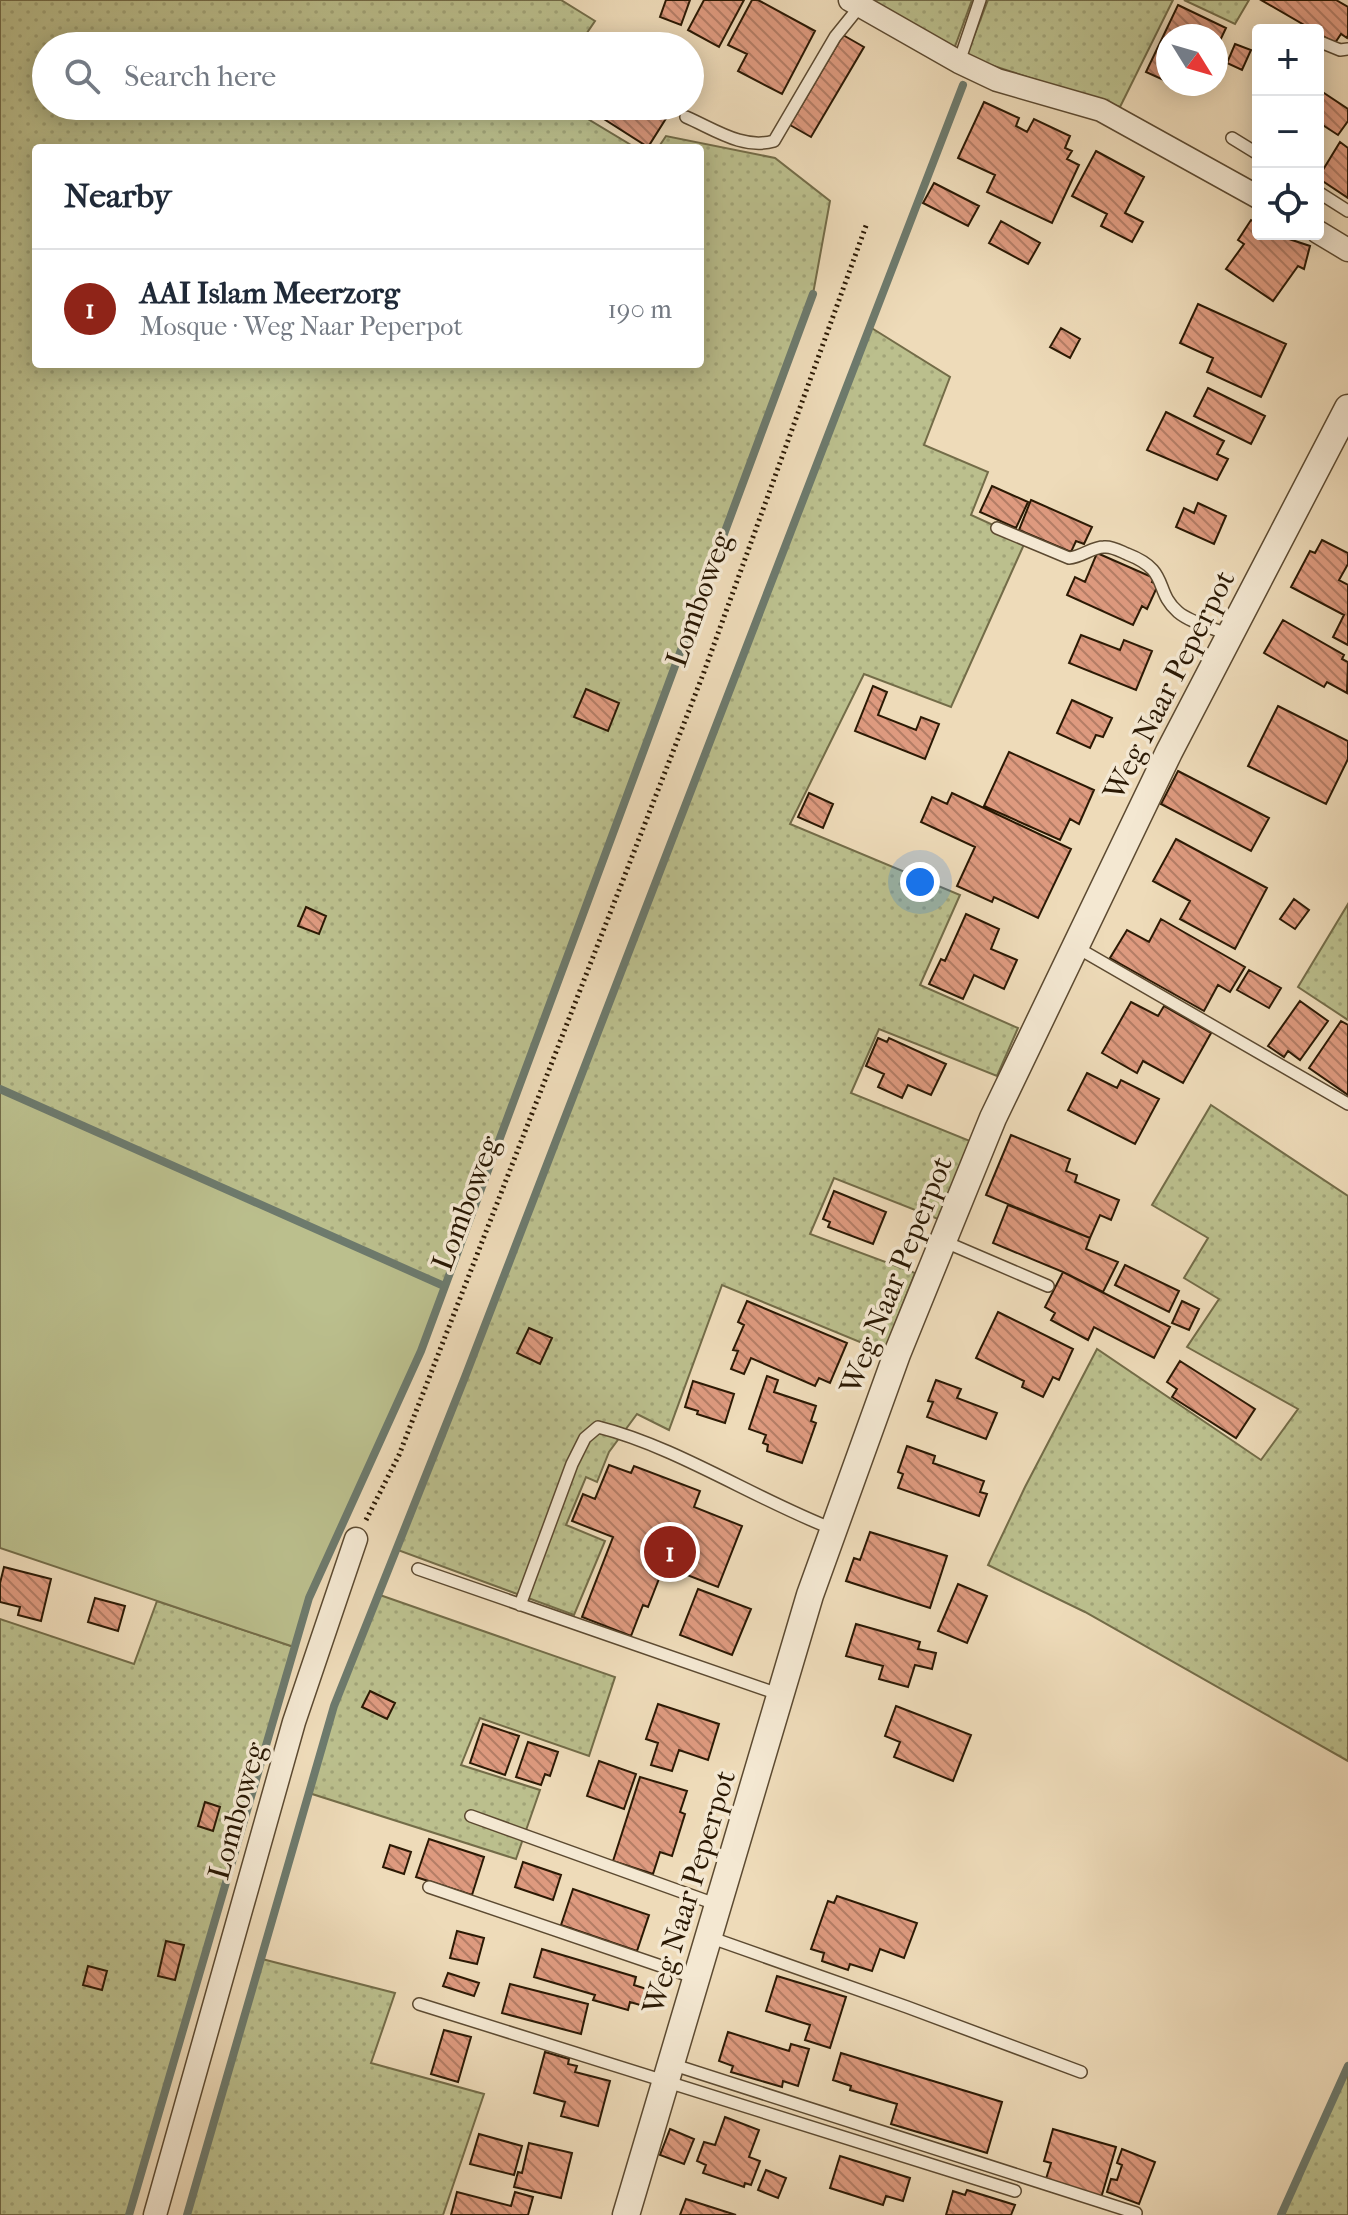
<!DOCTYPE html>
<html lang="en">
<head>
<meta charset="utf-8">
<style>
  :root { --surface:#fff; --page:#f6f6f7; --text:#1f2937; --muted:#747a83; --line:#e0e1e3; --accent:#8f2418 }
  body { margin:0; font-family:"IM FELL French Canon",serif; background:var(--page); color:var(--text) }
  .controls { position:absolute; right:24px; top:24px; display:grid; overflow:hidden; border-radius:8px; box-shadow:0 4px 20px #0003 }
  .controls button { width:72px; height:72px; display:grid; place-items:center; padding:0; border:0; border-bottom:2px solid var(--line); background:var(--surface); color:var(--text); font:40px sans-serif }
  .compass { position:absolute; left:1156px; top:24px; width:72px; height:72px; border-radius:50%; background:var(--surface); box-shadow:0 4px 20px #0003; rotate:127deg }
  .you { position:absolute; left:920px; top:882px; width:28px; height:28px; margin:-20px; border:6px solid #fff; border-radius:50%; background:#1a73e8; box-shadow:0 0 0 12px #1a73e833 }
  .badge { display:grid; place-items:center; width:52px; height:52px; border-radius:50%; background:var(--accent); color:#fff; font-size:26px; font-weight:700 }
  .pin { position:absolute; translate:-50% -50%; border:4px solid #fff; box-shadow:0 2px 8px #0006 }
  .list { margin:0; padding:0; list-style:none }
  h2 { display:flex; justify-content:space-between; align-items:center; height:104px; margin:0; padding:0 32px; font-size:34px }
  h2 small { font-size:26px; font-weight:400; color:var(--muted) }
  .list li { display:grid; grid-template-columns:52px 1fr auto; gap:24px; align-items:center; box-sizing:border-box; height:120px; padding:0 32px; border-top:2px solid var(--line) }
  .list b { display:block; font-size:30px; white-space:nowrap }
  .list p { margin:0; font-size:26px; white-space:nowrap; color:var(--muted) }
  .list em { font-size:26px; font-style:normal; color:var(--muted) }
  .icon { flex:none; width:44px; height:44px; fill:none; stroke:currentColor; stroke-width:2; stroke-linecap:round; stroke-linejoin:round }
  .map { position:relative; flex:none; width:1348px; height:2215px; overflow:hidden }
  .search { position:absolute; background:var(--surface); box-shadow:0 4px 20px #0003; left:32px; top:32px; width:672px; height:88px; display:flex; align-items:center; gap:20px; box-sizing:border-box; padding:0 28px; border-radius:44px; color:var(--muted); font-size:30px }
  .panel { position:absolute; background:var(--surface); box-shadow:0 4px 20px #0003; left:32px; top:144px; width:672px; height:224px; border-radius:8px }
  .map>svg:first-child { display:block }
</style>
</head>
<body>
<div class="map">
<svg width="1348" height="2215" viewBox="0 0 1348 2215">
  <defs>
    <pattern id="grass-dots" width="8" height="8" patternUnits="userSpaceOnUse" patternTransform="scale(2)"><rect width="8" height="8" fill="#bbbf8d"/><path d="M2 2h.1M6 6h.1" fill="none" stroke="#a1a478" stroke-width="1.8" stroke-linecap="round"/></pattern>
    <pattern id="building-back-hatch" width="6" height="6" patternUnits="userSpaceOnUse" patternTransform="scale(2)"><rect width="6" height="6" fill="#de9a7f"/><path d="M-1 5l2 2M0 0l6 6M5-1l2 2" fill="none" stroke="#b47d66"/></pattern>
  </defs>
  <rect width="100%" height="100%" fill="#eedbb9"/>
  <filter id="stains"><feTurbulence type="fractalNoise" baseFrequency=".0025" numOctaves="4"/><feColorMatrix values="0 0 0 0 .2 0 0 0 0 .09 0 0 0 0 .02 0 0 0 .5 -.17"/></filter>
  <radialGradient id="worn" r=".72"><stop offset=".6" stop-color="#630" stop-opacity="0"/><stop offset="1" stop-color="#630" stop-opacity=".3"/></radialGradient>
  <path fill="url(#grass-dots)" stroke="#736c48" stroke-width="2" d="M0,0H561L595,21L578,46H46V106H578L583,116L636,148H36V364H700V148H658L666,136L775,158L830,201L813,294L444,1286L0,1089Z
    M868,0H972L953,52Z
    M988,0H1173L1120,107L966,57Z
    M1184,0H1249L1235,24Z
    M870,327L950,377L924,445L988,472L971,515L1026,540L951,707L864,674L790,824L960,895L920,985L1018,1028L997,1076L879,1029L851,1093L970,1141L938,1219L834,1178L810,1234L915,1273L884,1352L722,1285L669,1430L637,1414L609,1452L597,1482L586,1477L566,1525L605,1541L574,1615L395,1549L465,1377Z
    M1348,904V1020L1298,987Z
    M1211,1105L1348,1196V1761L1085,1612L988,1565L1025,1487L1097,1349L1261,1460L1298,1409L1187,1347L1219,1299L1184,1278L1208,1238L1152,1205Z
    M377,1594L615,1677L589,1756L480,1718L461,1765L540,1790L516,1859L309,1793L334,1706Z
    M157,1601L294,1647L129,2215H0V1619L134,1664Z
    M262,1959L395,1993L371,2063L484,2094L443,2215H187Z
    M1348,2066V2215H1281L1343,2078Z"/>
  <path fill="#bbbf8d" stroke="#736c48" stroke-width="2" d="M0,1089L444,1286L421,1351L309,1598L294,1647L0,1548Z"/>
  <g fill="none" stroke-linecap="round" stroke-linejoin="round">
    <path stroke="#6d7a6d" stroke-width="8" d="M0,1089L444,1286
      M129,2215L309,1598L421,1351L813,294
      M187,2215L334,1706L465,1377L963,85
      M1281,2215L1348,2066"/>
  </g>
  <path fill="url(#building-back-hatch)" stroke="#2b1904" stroke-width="2" d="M666,0H690L681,25L660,17Z
    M704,0H744L719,47L688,30Z
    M752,0H758L815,31L782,94L738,71L747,54L728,45Z
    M1261,0H1336L1348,7V35L1347,38L1341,34L1335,43L1318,33V30H1313Z
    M1178,5L1226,28L1216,49V36H1168V82L1146,72Z
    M843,35L864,47L811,137L790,125Z
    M1235,44L1251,50L1242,70L1227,63Z
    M1318,89L1348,109V121L1338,135L1318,122Z
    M984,102L1019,118L1016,126L1027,132L1034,119L1070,136L1065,148L1072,151L1067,159L1079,165L1052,223L987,192L995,175L958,158Z
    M601,106H668L672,109L648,147L596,114Z
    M1340,142L1348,148V198L1318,178Z
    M1096,151L1144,177L1125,213L1143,222L1132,242L1101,226L1107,214L1072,196Z
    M934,183L979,206L968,226L923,203Z
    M1251,220L1258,224V234H1274L1310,246L1304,269L1298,266L1273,301L1226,269L1244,244L1238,240Z
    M1001,221L1040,243L1028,264L989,243Z
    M1198,304L1286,344L1261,397L1207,372L1213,358L1180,343Z
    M1061,328L1080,339L1070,358L1050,347Z
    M1208,388L1265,416L1251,444L1194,416Z
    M1166,412L1224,441L1217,454L1228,459L1217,480L1147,450Z
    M992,486L1028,502L1016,528L980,512Z
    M1031,500L1092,527L1084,544L1076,541L1071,552L1019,530Z
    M1198,503L1226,516L1214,544L1176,527L1184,508L1194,513Z
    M1322,540L1348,553V564L1339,580L1348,585V645L1333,637L1344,615L1291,587L1310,551L1315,553Z
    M1097,553L1154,578L1152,582L1158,585L1147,609L1142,606L1133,625L1067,595L1075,577L1085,582Z
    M1283,620L1344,655L1342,659L1348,662L1347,693L1327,682L1324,687L1264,653Z
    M1081,635L1120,650L1124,640L1152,651L1136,690L1069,663Z
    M873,686L887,692L878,715L916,730L921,717L939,724L925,759L855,731Z
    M586,689L619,703L608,731L574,717Z
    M1072,700L1112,718L1103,737L1096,735L1090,748L1057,733Z
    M1278,706L1348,741V759L1326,804L1248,766Z
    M1009,752L1094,790L1079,824L1070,819L1060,840L984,806Z
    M1178,771L1269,818L1251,851L1161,804Z
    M809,793L833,804L823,828L798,817Z
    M952,793L1071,849L1038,918L994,897L992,902L957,886L975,847L921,822L932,797L947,804Z
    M1176,839L1267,888L1235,949L1180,919L1190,901L1153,881Z
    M1294,899L1309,910L1295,929L1280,919Z
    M306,907L326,916L319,934L298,926Z
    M966,914L999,929L991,949L1017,960L1004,989L974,975L963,999L929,984L941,959L945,961Z
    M1161,919L1245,967L1230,992L1218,985L1204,1011L1110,958L1127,930L1149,942Z
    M1249,970L1281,988L1269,1008L1237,990Z
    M1300,1001L1328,1021L1300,1060L1288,1051L1284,1057L1268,1046Z
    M1131,1002L1158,1016L1164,1006L1211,1033L1183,1083L1143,1061L1137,1073L1102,1053Z
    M1341,1021L1348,1025V1095L1309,1068Z
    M878,1038L887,1042L889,1038L946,1064L931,1095L908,1085L902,1098L878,1087L884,1074L866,1066Z
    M1087,1073L1117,1088L1121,1080L1159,1099L1135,1144L1068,1110Z
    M1011,1135L1070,1159L1066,1171L1077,1175L1075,1182L1119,1200L1111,1220L1100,1215L1090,1238L986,1195Z
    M834,1191L886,1212L873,1244L828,1227L830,1222L823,1219Z
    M1008,1205L1090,1238L1086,1249L1118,1262L1103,1292L1063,1272L993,1243Z
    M1125,1265L1179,1291L1169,1312L1115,1285Z
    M1063,1272L1170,1327L1154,1358L1094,1327L1088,1340L1051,1320L1055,1313L1045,1307Z
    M747,1301L847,1343L830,1383L819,1378L815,1386L751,1358L744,1374L731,1369L738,1351L733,1350L744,1325L738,1322Z
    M1182,1301L1199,1309L1189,1330L1172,1323Z
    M998,1312L1073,1349L1059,1380L1053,1377L1043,1397L1022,1387L1024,1381L976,1358Z
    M529,1328L552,1338L540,1364L517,1353Z
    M1180,1361L1255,1409L1236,1438L1172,1397L1177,1389L1167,1382Z
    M767,1376L778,1380L774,1392L816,1406L811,1421L816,1423L802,1463L767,1451L768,1445L763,1443L766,1435L749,1429Z
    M936,1380L961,1389L957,1398L997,1413L986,1439L927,1417L933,1402L928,1401Z
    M693,1381L734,1394L725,1423L697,1414L698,1411L685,1407Z
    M907,1446L935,1456L933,1463L984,1481L980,1492L987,1494L979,1516L898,1488L903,1474L898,1472Z
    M609,1465L631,1473L634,1466L700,1491L694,1507L742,1526L718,1587L664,1566L648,1607L643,1605L631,1636L582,1617L613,1537L572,1521L583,1494L595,1499Z
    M870,1532L947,1556L930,1608L846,1581L854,1558L860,1560Z
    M4,1567L51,1579L41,1621L18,1615L20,1607L0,1602V1583Z
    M958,1584L987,1596L967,1643L938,1631Z
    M698,1589L751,1609L732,1655L680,1635Z
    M95,1598L125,1606L118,1631L88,1622Z
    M856,1624L920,1642L918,1649L936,1653L932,1669L915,1665L908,1687L879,1679L883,1666L846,1656Z
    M370,1691L395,1703L387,1719L362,1707Z
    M658,1704L719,1724L708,1760L679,1750L672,1771L651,1765L658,1743L646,1739Z
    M896,1706L971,1735L953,1781L894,1757L900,1742L885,1736Z
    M483,1724L519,1736L505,1775L470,1763Z
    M528,1742L558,1752L550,1776L545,1774L541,1785L516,1777Z
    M599,1761L636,1774L624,1809L587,1796Z
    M640,1777L687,1791L680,1812L685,1814L672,1856L660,1852L653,1874L613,1861Z
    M205,1802L220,1807L213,1831L198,1826Z
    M429,1839L484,1857L472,1895L416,1877Z
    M390,1845L411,1852L404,1874L383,1867Z
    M523,1862L561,1875L553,1900L515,1887Z
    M573,1889L649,1915L637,1951L561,1925Z
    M837,1896L917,1923L904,1958L880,1949L872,1971L850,1964L848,1970L822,1961L824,1953L811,1949L828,1901L834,1903Z
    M457,1931L484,1938L477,1964L450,1958Z
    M166,1941L184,1945L175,1980L158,1976Z
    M542,1949L636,1977L634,1985L659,1993L654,2009L630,2002L628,2010L593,2000L595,1995L534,1977Z
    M88,1966L107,1971L102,1990L83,1985Z
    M448,1973L479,1983L474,1996L443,1986Z
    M777,1976L846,1997L830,2048L805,2040L810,2025L766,2011Z
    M510,1984L588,2004L581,2034L502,2013Z
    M444,2030L471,2037L458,2082L431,2074Z
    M728,2032L789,2051L791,2044L809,2049L798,2086L783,2081L782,2087L731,2072L733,2066L719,2061Z
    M545,2052L569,2059L568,2064L577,2066L575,2072L610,2081L598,2126L561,2116L565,2102L534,2093Z
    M841,2053L1002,2102L987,2153L891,2124L897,2104L850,2090L851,2086L833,2080Z
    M725,2117L759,2130L749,2157L760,2161L751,2185L745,2183L744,2187L703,2173L706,2165L697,2161L704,2142L715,2145Z
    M670,2129L694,2139L684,2164L660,2155Z
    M1053,2129L1116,2147L1101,2198L1045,2182L1051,2163L1044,2161Z
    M479,2134L522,2146L514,2175L470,2164Z
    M529,2143L572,2153L561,2198L514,2187L518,2172L522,2173Z
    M1122,2149L1155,2162L1139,2204L1107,2192L1111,2179L1117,2180L1122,2165L1117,2163Z
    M840,2156L910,2178L903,2201L886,2196L883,2205L830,2188Z
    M766,2170L786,2178L778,2198L758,2190Z
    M967,2190L1015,2205L1011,2215H946L953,2191L965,2195Z
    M457,2192L511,2206L515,2192L533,2197L528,2215H451Z
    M686,2199L736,2215H680Z"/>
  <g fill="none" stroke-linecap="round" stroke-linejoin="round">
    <g stroke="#5c4a31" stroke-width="14">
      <path id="service" d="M1318,41L1340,50L1348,49
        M959,62L980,0
        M686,117C714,129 743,150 774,141L835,37L860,6
        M1232,138L1258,154
        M1318,192L1348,211
        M997,528L1069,558C1082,557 1092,547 1104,547C1112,546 1120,551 1127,554C1171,571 1153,590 1178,612C1191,623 1214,628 1229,635
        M1076,947L1348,1104
        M943,1241L1048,1286
        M418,1569L781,1695
        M520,1605L572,1464L585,1438L598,1427C677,1447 755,1499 833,1529
        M471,1816L718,1905
        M429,1887L696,1978
        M709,1937L907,2007L1081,2072
        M419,2004L1015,2191
        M671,2064L1136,2213"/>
    </g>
    <g stroke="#5c4a31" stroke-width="25">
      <path id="minor" d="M850,0L959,62L997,80L1101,110L1258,197
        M1318,232L1348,250
        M155,2215L294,1722L356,1539"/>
    </g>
    <g stroke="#5c4a31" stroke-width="29">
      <path id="tertiary" d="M626,2215L810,1595L897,1354L993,1118L1169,752L1348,408"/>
    </g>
    <path stroke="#2b1904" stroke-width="5" stroke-dasharray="2 4" stroke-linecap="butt" d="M366,1520L399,1455L704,672L867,223"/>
    <use href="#service" stroke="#f4e8d2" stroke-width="11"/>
    <use href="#minor" stroke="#f4e8d2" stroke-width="22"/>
    <use href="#tertiary" stroke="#f4e8d2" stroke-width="26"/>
  </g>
  <g text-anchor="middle" stroke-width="7" stroke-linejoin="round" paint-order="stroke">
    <g font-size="30" fill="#2b1904" stroke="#f4e8d2">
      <text transform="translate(699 599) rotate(-70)" y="10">Lomboweg</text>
      <text transform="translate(1169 685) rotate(-63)" y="10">Weg Naar Peperpot</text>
      <text transform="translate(466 1203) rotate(-69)" y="10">Lomboweg</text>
      <text transform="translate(896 1275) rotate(-68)" y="10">Weg Naar Peperpot</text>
      <text transform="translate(237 1811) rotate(-74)" y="10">Lomboweg</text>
      <text transform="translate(689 1892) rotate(-73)" y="10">Weg Naar Peperpot</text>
    </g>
  </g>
  <rect width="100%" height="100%" filter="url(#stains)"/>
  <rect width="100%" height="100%" fill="url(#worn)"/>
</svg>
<div class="controls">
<button>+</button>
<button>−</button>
<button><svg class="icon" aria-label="locate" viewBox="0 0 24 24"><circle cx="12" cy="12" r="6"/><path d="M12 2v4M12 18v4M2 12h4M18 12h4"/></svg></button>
</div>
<svg class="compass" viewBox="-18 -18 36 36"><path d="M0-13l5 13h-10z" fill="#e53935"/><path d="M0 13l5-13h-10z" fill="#747a83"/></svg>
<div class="you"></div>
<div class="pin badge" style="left:670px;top:1552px">1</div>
<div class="search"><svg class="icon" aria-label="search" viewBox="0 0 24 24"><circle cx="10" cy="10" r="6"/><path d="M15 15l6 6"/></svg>Search here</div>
<section class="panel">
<h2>Nearby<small></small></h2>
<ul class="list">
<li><span class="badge">1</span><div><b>AAI Islam Meerzorg</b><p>Mosque · Weg Naar Peperpot</p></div><em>190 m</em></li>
</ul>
</section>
</div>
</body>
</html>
